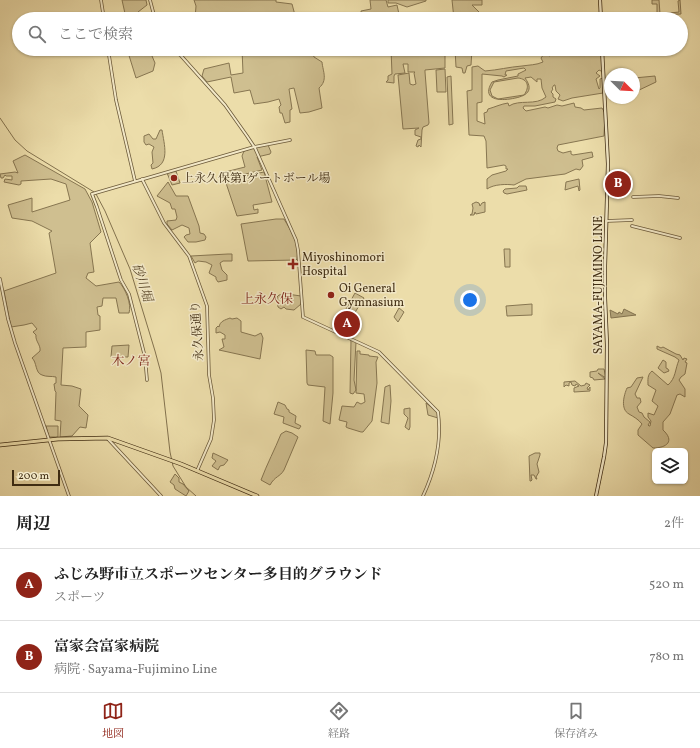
<!DOCTYPE html>
<html lang="ja">
<head>
<meta charset="utf-8">
<style>
  :root { --surface:#fff; --page:#f2f2f2; --text:#222; --muted:#767676; --line:#e0e0e0; --accent:#8f2418 }
  body { margin:0; font-family:Vollkorn,"Noto Serif JP",serif; background:var(--page); color:var(--text) }
  .controls { position:absolute; right:12px; bottom:12px; display:grid; overflow:hidden; border-radius:6px; box-shadow:0 1px 3px #0004 }
  .controls button { width:36px; height:36px; display:grid; place-items:center; padding:0; border:0; border-bottom:1px solid var(--line); background:var(--surface); color:var(--text); font:20px sans-serif }
  .compass { position:absolute; left:604px; top:68px; width:36px; height:36px; border-radius:50%; background:var(--surface); box-shadow:0 1px 3px #0004; rotate:114deg }
  .scale { position:absolute; left:12px; bottom:10px; width:48px; box-sizing:border-box; padding-left:4px; border:2px solid #3f2c12; border-top:0; font-size:11px; line-height:14px; white-space:nowrap; color:#3f2c12; -webkit-text-stroke:3px #f3e9c8; paint-order:stroke }
  .you { position:absolute; left:470px; top:300px; width:14px; height:14px; margin:-10px; border:3px solid #fff; border-radius:50%; background:#1a73e8; box-shadow:0 0 0 6px #1a73e833 }
  .badge { display:grid; place-items:center; width:26px; height:26px; border-radius:50%; background:var(--accent); color:#fff; font-size:13px; font-weight:700 }
  .pin { position:absolute; translate:-50% -50%; border:2px solid #fff; box-shadow:0 1px 4px #0006 }
  .list { margin:0; padding:0; list-style:none }
  h2 { display:flex; justify-content:space-between; align-items:center; height:52px; margin:0; padding:0 16px; font-size:17px }
  h2 small { font-size:13px; font-weight:400; color:var(--muted) }
  .list li { display:grid; grid-template-columns:26px 1fr auto; gap:12px; align-items:center; box-sizing:border-box; height:72px; padding:0 16px; border-top:1px solid var(--line) }
  .list b { display:block; font-size:15px; white-space:nowrap }
  .list p { margin:0; font-size:13px; white-space:nowrap; color:var(--muted) }
  .list em { font-size:13px; font-style:normal; color:var(--muted) }
  .icon { flex:none; width:22px; height:22px; fill:none; stroke:currentColor; stroke-width:2; stroke-linecap:round; stroke-linejoin:round }
  .map { position:relative; flex:none; width:700px; height:496px; overflow:hidden }
  .search { position:absolute; background:var(--surface); box-shadow:0 1px 3px #0004; left:12px; right:12px; top:12px; height:44px; display:flex; align-items:center; gap:10px; box-sizing:border-box; padding:0 14px; border-radius:22px; color:var(--muted); font-size:15px }
  .sheet { height:196px; background:var(--surface) }
  nav { display:flex; justify-content:space-around; align-items:center; box-sizing:border-box; height:56px; border-top:1px solid var(--line); background:var(--surface); font-size:11px; color:var(--muted) }
  nav a { display:grid; justify-items:center; gap:2px }
  nav .on { color:var(--accent) }
  .map>svg:first-child { display:block }
</style>
</head>
<body>
<div class="map">
<svg width="700" height="496" viewBox="0 0 700 496">
  <rect width="100%" height="100%" fill="#ecddaa"/>
  <filter id="stains"><feTurbulence type="fractalNoise" baseFrequency=".005" numOctaves="4"/><feColorMatrix values="0 0 0 0 .2 0 0 0 0 .09 0 0 0 0 .02 0 0 0 .5 -.17"/></filter>
  <radialGradient id="worn" r=".72"><stop offset=".6" stop-color="#630" stop-opacity="0"/><stop offset="1" stop-color="#630" stop-opacity=".3"/></radialGradient>
  <path fill="#cfbf90" stroke="#877651" fill-rule="evenodd" d="M122,0H146L147,5L138,12L140,19H126V18Z
    M194,0H276V2L292,4L296,19H195L196,6Z
    M370,0H386L388,7L397,5L400,19H362L361,11L371,9Z
    M388,0H426V1L407,7L396,3H388Z
    M452,0H482V5H472L480,13L482,19H454Z
    M652,0H659L660,14L679,12L678,1L680,0L681,14L657,15V4H652Z
    M127,49H149L155,63L153,71L136,78Z
    M242,49H311L314,57L322,62C323,72 328,80 319,88L322,108L309,112L300,113L294,88L289,89L292,109L290,110V122L285,123L282,113H280L279,107L281,105L279,99L268,102L254,104L250,90L234,93L231,77L207,82L202,76L204,69L229,63L231,75L243,73Z
    M391,49H445V68L425,70V72L429,123L428,125L423,127L422,130L421,147L419,145L418,147L416,146L418,140L421,139V137L415,135V130L419,128L403,129L398,75L409,73L410,84L413,85L416,84L414,73L415,72H408V64H403L405,73L395,74L394,76V83L386,82L388,80V76L392,74Z
    M455,49H472L471,65L467,66L465,73H463L462,68L456,67Z
    M586,49H589V52L595,51L596,54H597L598,51H600L602,53L603,72L599,70L596,73L600,76L596,79L599,89L600,88V79L603,78V93L572,98L563,101L558,99L560,95L556,91L555,85H554L552,88L553,89L551,92L553,94V97L556,99L555,102L535,106H524L523,108L526,111L545,107L548,108L557,105L562,106L574,103L575,107L581,108L584,110L602,108L605,113L604,136L558,145L557,148L558,151L563,153L571,151V154L573,155L592,152L593,157L582,160L583,166L580,170L576,169L565,174L526,179L514,185C507,184 494,184 487,189V179L492,175L506,171L508,169H506V166L504,165L487,168L486,141L484,136L469,135L467,91L472,90V67L478,66L485,71C498,70 509,67 522,66C528,65 537,65 543,62L541,58L544,54L550,56L551,52L565,51L572,55L577,53L581,55L587,52ZM524,68L526,70L518,74V76L498,80L492,82C482,98 496,101 510,99C523,97 536,93 525,78L531,77L537,82V79H541L542,88L546,97C536,106 519,99 509,106L508,103C501,104 495,107 488,109L487,112L484,113L485,124L477,121V103L482,102V74L502,76L504,77L507,75H505L506,71ZM518,78C528,79 530,87 524,95L498,99L492,96L490,90L494,82Z
    M445,69L446,92H437L436,70Z
    M451,76L453,124L449,125L447,77Z
    M655,76L656,82L635,92L634,88V78Z
    M160,130H162C164,144 171,165 152,169L151,165L153,163L152,152L154,147L149,144L146,145L144,142V136L149,134L153,139H156Z
    M268,145L271,152L270,154L257,157L262,170L225,179V172L245,167L242,156L244,151L256,147Z
    M25,155L85,189L92,202L101,232L90,243L94,272L88,273L86,278L96,286L119,282C125,288 132,304 129,313H119L116,298H103L102,306L97,307L98,315L100,316V330L86,332V347L63,348L61,385L72,386L81,389L79,406L88,415L86,428L80,427L72,436L60,437L61,421L55,420L56,392L55,391L54,384L56,383V377C52,376 46,377 42,375C35,373 37,362 32,358L40,351C41,345 35,341 36,335L33,332L37,329L32,323L24,325L11,327L4,291L56,273L49,233L52,231L32,221L12,218L8,205L32,198V212L70,200L66,184L51,179L21,181V184L19,185L4,182L5,179L12,180V176H6L5,175L3,178H1L0,174L15,172L18,173L13,161Z
    M176,171L180,183L172,185L167,173Z
    M264,172L272,202L253,205L254,210L258,209V213L237,216L225,180Z
    M579,179L580,190L579,191L578,186L565,190L566,182Z
    M168,182L176,196H188L199,226L200,233L204,234L206,237L205,240L196,242H188L184,237L186,235L190,234L189,228L182,225L172,230L167,224V221L176,220L177,217L175,209H172L170,203L157,196Z
    M519,186H526L527,190L507,194L504,193L503,191L505,189L517,188Z
    M476,202L479,203L480,206L482,203L485,202V212L476,214L475,212L474,215H470L472,214L473,208L472,204Z
    M276,219H284C291,231 300,244 297,259L296,260L248,261L241,224Z
    M504,249H510V267H505Z
    M228,254H232V261H223L220,263L222,270L227,275V280L218,282L216,279V277L209,273L212,265L206,262L198,261L195,263L191,256Z
    M355,293L364,298L354,314L346,309Z
    M287,294L301,296V304L294,310L286,309L284,307L281,309L278,307L277,297L279,295Z
    M532,304V315L507,316L506,306Z
    M399,308L404,312L398,322L394,317Z
    M341,311L359,320L357,325L348,335L333,328Z
    M230,318L232,319L237,318L241,321V332L255,336L261,333L263,338L260,359L219,350L224,347L222,339H225V335L220,332L216,333V328L218,326L219,327C220,321 225,320 230,318Z
    M351,340L356,342L354,380L356,390L353,394L350,393Z
    M129,345L128,357H111L112,346Z
    M657,346L661,348L663,347L676,354L680,355L683,360L684,358L687,359L685,362L687,363L685,374L681,377L679,380L685,389V397L680,394L677,395L670,414L663,422V430C675,441 667,448 653,448L638,435V430L642,424C638,419 634,417 629,414C620,409 624,395 627,388L631,387L637,378L643,377L635,394L637,398H640L641,402L637,407L639,412L642,413L644,417L650,422L648,425L649,426H650L651,421L648,417V413L654,415L658,406L652,401L656,390L648,385C648,380 647,375 652,371L668,385C676,378 675,369 679,360L675,357L657,349Z
    M306,350L315,351L316,355H330L333,357V393L330,424L323,421L325,387L308,385L307,383Z
    M357,351H360V354L369,355V356L378,357L376,362L377,383L372,421L363,432H361L348,428L346,427L347,422L339,420L342,406L354,407L357,402L361,404L365,402L364,394L356,393Z
    M663,360L666,362V368L668,369L669,371L664,373L658,368Z
    M598,369H604L606,378L598,373L605,379L594,380L593,378L590,377V372L597,371Z
    M575,381L581,386L585,385L586,383L590,385L587,388L588,390L590,387V391L574,392V388L579,386L576,384L575,386L572,385L571,382L569,383V386L566,385L564,387V382Z
    M390,385L391,401L389,424L381,422L385,387Z
    M278,402L285,405L287,409L289,410V412L296,416L295,423L301,426L299,429L283,423L284,417L274,414Z
    M426,403L438,412V418L428,415Z
    M410,408V427L409,430L405,427L408,418L404,414V409Z
    M46,426H58V437H49Z
    M286,431L292,433L298,437L284,470C280,477 275,476 270,485L261,480C267,464 275,449 281,434Z
    M213,453L228,460L224,465L220,466L218,470L212,466L216,461L212,458Z
    M535,453H540V455L537,464L539,472L536,477L537,479H536L534,475H531L532,480L531,481H530L529,456Z
    M175,474L179,478V482L183,484L189,491L186,496L175,489L174,485L170,482Z"/>
  <path fill="#b1a176" stroke="#83724e" d="M624,309L636,315L611,318L610,310L618,314L619,312L622,314Z"/>
  <g fill="none" stroke-linecap="round" stroke-linejoin="round">
    <path stroke="#83724e" stroke-width="1" d="M0,118L15,140L27,151L94,192
      M96,194L105,211L130,269L155,351L161,373L170,452L173,466L186,487L196,496"/>
    <g stroke="#6a5838" stroke-width="3.5">
      <path id="tertiary" d="M101,0L104,19
        M150,0L155,19
        M108,49L116,100L135,181
        M175,49L225,105L247,136L255,148L296,240L298,250L303,317L379,352L438,412C442,441 435,470 423,496
        M180,55L210,49
        M142,179L164,223L189,256L207,306L209,375L213,398L214,420L211,439L197,471
        M633,197L659,196L678,198
        M606,221L632,220
        M632,226L680,238
        M0,279L8,319L15,343L69,496
        M147,380L145,357L129,294L121,280L117,268L97,207L92,194L254,147L290,140
        M108,439L161,496"/>
    </g>
    <g stroke="#3f2c12" stroke-width="4">
      <path id="secondary" d="M600,0L601,19
        M596,496L604,457L606,443L607,345L605,298V266L608,164L602,49"/>
    </g>
    <g stroke="#3f2c12" stroke-width="4.5">
      <path id="primary" d="M0,445L58,439L108,438L181,464L257,496"/>
    </g>
    <use href="#tertiary" stroke="#f3e9c8" stroke-width="2"/>
    <use href="#secondary" stroke="#f3e9c8" stroke-width="2.5"/>
    <use href="#primary" stroke="#ecddaa" stroke-width="3"/>
  </g>
  <g fill="#8f2418" stroke="#f3e9c8" stroke-width="1.5">
    <circle cx="174" cy="178" r="4"/>
    <path d="M291 258h4v4h4v4h-4v4h-4v-4h-4v-4h4z"/>
    <circle cx="331" cy="295" r="4"/>
  </g>
  <g text-anchor="middle" stroke-width="3" stroke-linejoin="round" paint-order="stroke">
    <g font-size="12" fill="#3f2c12" stroke="#f3e9c8" text-anchor="start">
      <text x="182" y="182">上永久保第1ゲートボール場</text>
      <text x="302" y="261">Miyoshinomori<tspan x="302" dy="14">Hospital</tspan></text>
      <text x="339" y="292">Oi General<tspan x="339" dy="14">Gymnasium</tspan></text>
    </g>
    <g font-size="12" fill="#3f2c12" stroke="#f3e9c8">
      <text transform="translate(598 285) rotate(-90)" y="4">SAYAMA-FUJIMINO LINE</text>
      <text transform="translate(197 331) rotate(-94)" y="4">永久保通り</text>
    </g>
    <g font-size="13" font-style="italic" fill="#5c492b" stroke="#f3e9c8">
      <text transform="translate(143 282) rotate(72)" y="5">砂川堀</text>
    </g>
    <g font-size="13" fill="#7a1f14" stroke="#f3e9c8">
      <text x="267" y="303">上永久保</text>
      <text x="131" y="365">木ノ宮</text>
    </g>
  </g>
  <rect width="100%" height="100%" filter="url(#stains)"/>
  <rect width="100%" height="100%" fill="url(#worn)"/>
</svg>
<div class="controls">
<button><svg class="icon" aria-label="layers" viewBox="0 0 24 24"><path d="M12 4l9 5-9 5-9-5zM3 14l9 5 9-5"/></svg></button>
</div>
<svg class="compass" viewBox="-18 -18 36 36"><path d="M0-13l5 13h-10z" fill="#e53935"/><path d="M0 13l5-13h-10z" fill="#767676"/></svg>
<div class="scale">200 m</div>
<div class="you"></div>
<div class="pin badge" style="left:347px;top:324px">A</div>
<div class="pin badge" style="left:618px;top:184px">B</div>
<div class="search"><svg class="icon" aria-label="search" viewBox="0 0 24 24"><circle cx="10" cy="10" r="6"/><path d="M15 15l6 6"/></svg>ここで検索</div>
</div>
<section class="sheet">
<h2>周辺<small>2件</small></h2>
<ul class="list">
<li><span class="badge">A</span><div><b>ふじみ野市⽴スポーツセンター多⽬的グラウンド</b><p>スポーツ</p></div><em>520 m</em></li>
<li><span class="badge">B</span><div><b>富家会富家病院</b><p>病院 · Sayama-Fujimino Line</p></div><em>780 m</em></li>
</ul>
</section>
<nav>
<a class="on"><svg class="icon" aria-label="map" viewBox="0 0 24 24"><path d="M3 6l6-2 6 2 6-2v14l-6 2-6-2-6 2zM9 4v14M15 6v14"/></svg>地図</a>
<a><svg class="icon" aria-label="directions" viewBox="0 0 24 24"><path d="M12 3l9 9-9 9-9-9zM9 14v-3h6M13 9l2 2-2 2"/></svg>経路</a>
<a><svg class="icon" aria-label="saved" viewBox="0 0 24 24"><path d="M7 4h10v16l-5-4-5 4z"/></svg>保存済み</a>
</nav>
</body>
</html>
